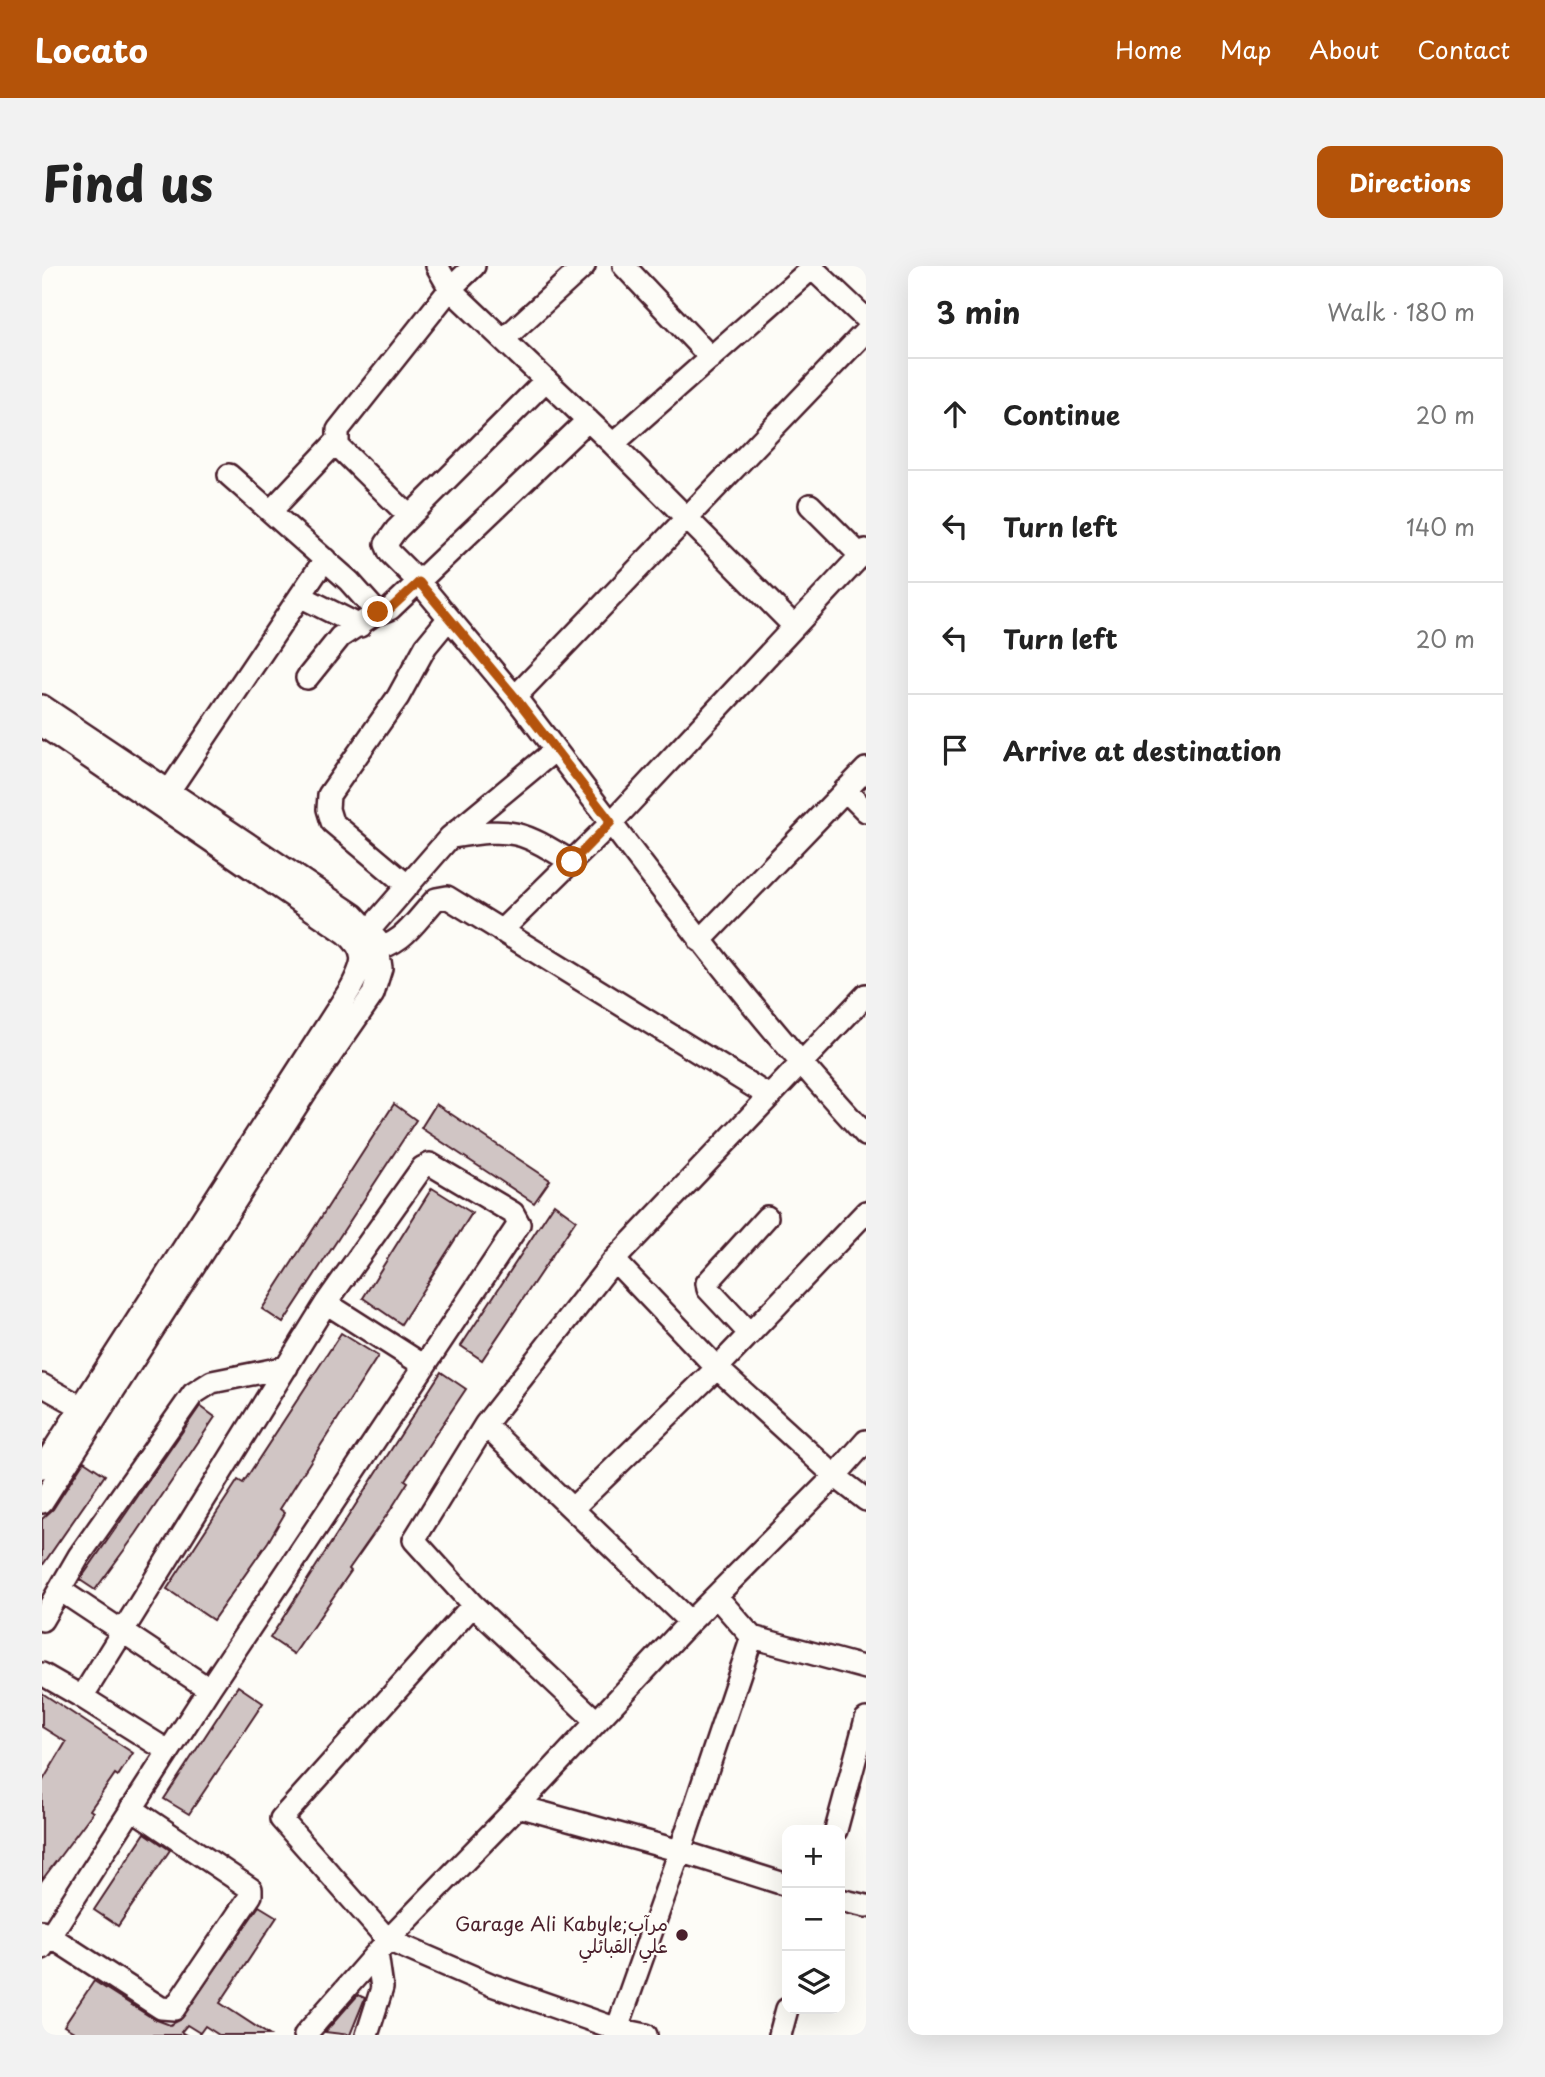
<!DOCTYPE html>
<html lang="en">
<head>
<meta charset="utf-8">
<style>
  :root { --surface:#fff; --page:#f2f2f2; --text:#222; --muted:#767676; --line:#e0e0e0; --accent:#b45309 }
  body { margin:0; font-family:"Playpen Sans","Playpen Sans Arabic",sans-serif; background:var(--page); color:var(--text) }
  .controls { position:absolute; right:21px; bottom:21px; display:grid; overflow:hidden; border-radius:14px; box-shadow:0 7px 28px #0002 }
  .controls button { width:63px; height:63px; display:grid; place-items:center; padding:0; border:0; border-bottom:2px solid var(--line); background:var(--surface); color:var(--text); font:35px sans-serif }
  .stop { position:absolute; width:21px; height:21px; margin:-16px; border:5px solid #b45309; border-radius:50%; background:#fff }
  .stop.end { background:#b45309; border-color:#fff; box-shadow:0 2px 7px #0008 }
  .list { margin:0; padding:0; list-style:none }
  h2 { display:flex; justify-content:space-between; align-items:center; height:91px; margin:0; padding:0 28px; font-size:30px }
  h2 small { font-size:23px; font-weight:400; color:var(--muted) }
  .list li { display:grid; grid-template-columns:46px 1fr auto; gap:21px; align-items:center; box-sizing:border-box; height:112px; padding:0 28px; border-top:2px solid var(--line) }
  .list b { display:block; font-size:26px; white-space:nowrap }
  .list em { font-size:23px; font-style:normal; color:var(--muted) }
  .icon { flex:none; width:38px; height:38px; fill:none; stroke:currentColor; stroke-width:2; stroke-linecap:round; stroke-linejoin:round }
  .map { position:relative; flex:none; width:824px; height:1769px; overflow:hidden; border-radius:14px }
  header { display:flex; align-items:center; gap:42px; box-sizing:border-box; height:98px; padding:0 35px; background:var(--accent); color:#fff }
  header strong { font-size:33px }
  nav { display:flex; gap:38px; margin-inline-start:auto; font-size:24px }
  .intro { display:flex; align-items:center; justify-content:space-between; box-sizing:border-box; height:168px; padding:0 42px }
  h1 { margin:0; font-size:49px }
  .button { padding:18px 32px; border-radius:14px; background:var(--accent); color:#fff; font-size:24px; font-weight:700 }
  main { display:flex; gap:42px; padding:0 42px }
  aside { flex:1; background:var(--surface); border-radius:14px; box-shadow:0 7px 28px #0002 }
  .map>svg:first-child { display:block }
</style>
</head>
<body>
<header>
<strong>Locato</strong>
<nav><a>Home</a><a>Map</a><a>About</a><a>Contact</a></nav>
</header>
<div class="intro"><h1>Find us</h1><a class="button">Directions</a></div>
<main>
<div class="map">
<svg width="824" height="1769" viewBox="0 0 824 1769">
  <rect width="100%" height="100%" fill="#fdfcf7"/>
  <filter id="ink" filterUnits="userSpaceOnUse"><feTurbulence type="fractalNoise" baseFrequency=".0143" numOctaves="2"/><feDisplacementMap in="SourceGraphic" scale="14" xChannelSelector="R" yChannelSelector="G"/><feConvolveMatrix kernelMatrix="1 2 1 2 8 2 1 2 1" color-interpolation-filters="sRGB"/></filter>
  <g filter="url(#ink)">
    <path fill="#d0c5c4" stroke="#4a1f2b" stroke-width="2" d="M352,838L374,854L241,1057L220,1043Z
      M394,838L508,914L492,937L379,862Z
      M390,922L430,947L359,1058L321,1032Z
      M512,938L534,954L440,1094L419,1080Z
      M299,1067L336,1090L238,1243L243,1247L226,1276L171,1354L125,1323L196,1214L201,1217Z
      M399,1106L424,1123L363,1214L366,1216L349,1243L307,1303L309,1305L252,1388L228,1372Z
      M158,1140L173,1151L94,1268L53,1324L38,1314Z
      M42,1195L63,1209L0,1300V1253L11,1243Z
      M196,1420L221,1437L147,1548L122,1533Z
      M0,1427L91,1487L76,1510L73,1508L48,1544L51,1546L0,1614V1516L24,1476L0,1461Z
      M103,1567L128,1584L76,1660L52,1644Z
      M217,1640L235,1651L178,1737L227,1769H177L163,1760L158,1767L145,1759L139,1766L144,1769H37L22,1760L52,1715L112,1753L128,1759L138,1754Z
      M316,1729L323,1732L308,1769L283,1766Z"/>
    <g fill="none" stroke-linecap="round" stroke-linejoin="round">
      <g stroke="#4a1f2b" stroke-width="26">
        <path id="minor" d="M395,0L408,23L571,178L752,360
          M582,0L669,92
          M772,0L770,2L824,53
          M824,65L473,431C587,579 696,732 824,869
          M462,73L542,0
          M571,178L770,2L768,0
          M187,209L307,315L332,343L340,346L348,343L546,154
          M768,239L819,290
          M229,245L294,176
          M367,250L296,180V164L408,23L432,0
          M258,330L318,360
          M265,412L298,371L336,346
          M473,431L377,316L348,287L344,278L354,264L504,114
          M0,440L312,649L335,674L339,702L331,728L266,822L0,1236
          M0,459L304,667C326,687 322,697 309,722L0,1202
          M803,524L824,545
          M127,525L283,293
          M411,571C471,561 479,565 530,596
          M366,620L290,556L286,543L287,529L356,431L384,380L407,352
          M328,663L408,571L513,484
          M459,665L570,556L824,284
          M658,675L824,503
          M326,686C363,677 370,659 394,633L405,631L727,830
          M824,729L572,994L443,1159L648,1356L793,1210L824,1234
          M824,946L675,1102L793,1210L824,1175
          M284,1037L381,1099
          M708,1068L666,1023L665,1017L725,951
          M0,1119L52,1148
          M443,1159L372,1274L431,1339L553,1454
          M531,1242L675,1102L572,994
          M18,1324L167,1423
          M674,1330L710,1371L824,1402
          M431,1339L239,1553L346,1674L476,1540
          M0,1354L37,1290L151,1128L170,1116L245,1101
          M710,1371L638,1585L745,1619
          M0,1408L40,1431
          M794,1564L824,1453
          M798,1634L824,1640
          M0,1665L119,1742L132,1743L209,1629V1623L89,1542
          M0,1682L167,1423L477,958L471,947L388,898L380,902L284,1037L40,1431L126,1485
          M263,1769L346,1674L450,1719L575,1763L638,1585L476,1540L648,1356
          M325,1769L340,1722L335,1687
          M573,1769L575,1763L604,1769
          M738,1769L745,1743"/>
      </g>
      <use href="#minor" stroke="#fdfcf7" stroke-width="21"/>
    </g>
  </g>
  <g fill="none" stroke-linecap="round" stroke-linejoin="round" filter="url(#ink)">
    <path stroke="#b45309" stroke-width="9" d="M336,346L348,343L377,316L473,431L569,556L530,596"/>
  </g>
  <circle fill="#4a1f2b" stroke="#fdfcf7" stroke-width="2.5" cx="640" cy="1669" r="7"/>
  <g text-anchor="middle" stroke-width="5" stroke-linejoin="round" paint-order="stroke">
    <g font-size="19" fill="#4a1f2b" stroke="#fdfcf7" text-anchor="end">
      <text x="626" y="1665">Garage Ali Kabyle;مرآب<tspan x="626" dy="22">علي القبائلي</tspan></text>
    </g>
  </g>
</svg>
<div class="controls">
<button>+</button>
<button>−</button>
<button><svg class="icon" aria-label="layers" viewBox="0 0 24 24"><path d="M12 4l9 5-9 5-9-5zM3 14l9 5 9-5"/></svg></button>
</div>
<div class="stop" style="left:530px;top:596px"></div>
<div class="stop end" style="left:336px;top:346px"></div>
</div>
<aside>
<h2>3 min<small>Walk · 180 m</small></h2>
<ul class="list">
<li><svg class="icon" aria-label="ahead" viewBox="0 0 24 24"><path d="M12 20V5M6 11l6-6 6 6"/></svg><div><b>Continue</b></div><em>20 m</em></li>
<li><svg class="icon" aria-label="left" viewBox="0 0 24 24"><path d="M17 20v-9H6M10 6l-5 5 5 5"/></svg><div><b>Turn left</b></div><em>140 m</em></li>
<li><svg class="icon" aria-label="left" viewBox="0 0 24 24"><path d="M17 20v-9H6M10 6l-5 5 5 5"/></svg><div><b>Turn left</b></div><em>20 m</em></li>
<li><svg class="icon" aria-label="arrive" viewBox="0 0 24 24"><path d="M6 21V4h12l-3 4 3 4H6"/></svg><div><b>Arrive at destination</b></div></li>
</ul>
</aside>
</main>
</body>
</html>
